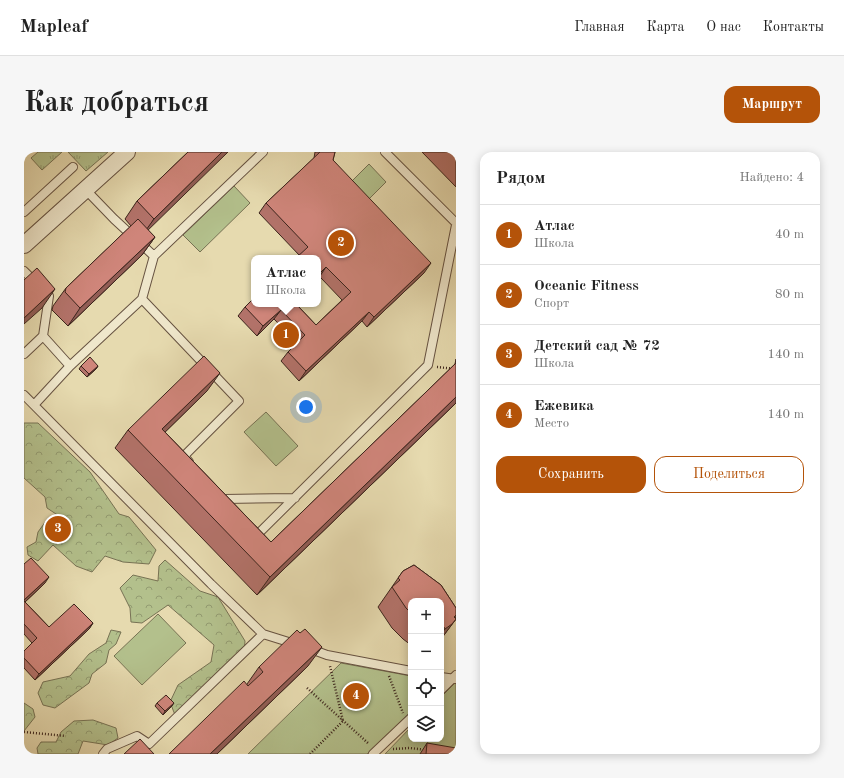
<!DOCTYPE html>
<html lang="ru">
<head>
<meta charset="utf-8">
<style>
  :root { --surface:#fff; --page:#f6f6f6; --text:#222; --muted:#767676; --line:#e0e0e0; --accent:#b45309 }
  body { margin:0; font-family:"Old Standard TT",serif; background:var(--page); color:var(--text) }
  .controls { position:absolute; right:12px; bottom:12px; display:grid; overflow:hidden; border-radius:8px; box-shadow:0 2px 10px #0003 }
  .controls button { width:36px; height:36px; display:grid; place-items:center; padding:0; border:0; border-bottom:1px solid var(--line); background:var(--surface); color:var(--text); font:20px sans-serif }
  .you { position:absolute; left:282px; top:255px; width:14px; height:14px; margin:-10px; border:3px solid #fff; border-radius:50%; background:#1a73e8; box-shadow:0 0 0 6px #1a73e833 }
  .badge { display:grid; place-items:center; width:26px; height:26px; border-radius:50%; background:var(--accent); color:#fff; font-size:13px; font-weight:700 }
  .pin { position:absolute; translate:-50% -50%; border:2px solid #fff; box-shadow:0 1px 4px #0006 }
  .popup { position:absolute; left:227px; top:103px; width:70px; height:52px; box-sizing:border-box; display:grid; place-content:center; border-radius:8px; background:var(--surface); filter:drop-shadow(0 1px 3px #0005); font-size:13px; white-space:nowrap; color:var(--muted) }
  .popup b { font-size:15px; color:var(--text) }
  .popup::after { content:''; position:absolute; left:50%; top:100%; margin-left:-8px; border:8px solid transparent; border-top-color:var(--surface) }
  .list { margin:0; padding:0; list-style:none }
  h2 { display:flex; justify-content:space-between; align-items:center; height:52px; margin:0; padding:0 16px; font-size:17px }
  h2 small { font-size:13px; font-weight:400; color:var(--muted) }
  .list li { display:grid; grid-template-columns:26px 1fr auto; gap:12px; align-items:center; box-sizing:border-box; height:60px; padding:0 16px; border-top:1px solid var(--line) }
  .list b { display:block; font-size:15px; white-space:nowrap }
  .list p { margin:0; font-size:13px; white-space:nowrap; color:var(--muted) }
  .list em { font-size:13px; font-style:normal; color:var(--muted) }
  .actions { display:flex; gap:8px; padding:12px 16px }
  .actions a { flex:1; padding:9px 0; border:1px solid var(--accent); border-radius:12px; text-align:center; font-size:14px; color:var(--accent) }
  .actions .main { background:var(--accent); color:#fff }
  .icon { flex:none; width:22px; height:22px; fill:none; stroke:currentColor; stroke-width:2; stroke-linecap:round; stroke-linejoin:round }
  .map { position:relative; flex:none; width:432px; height:602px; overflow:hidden; border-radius:12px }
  header { display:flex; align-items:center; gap:24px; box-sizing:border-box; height:56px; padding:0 20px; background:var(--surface); border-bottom:1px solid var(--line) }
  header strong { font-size:19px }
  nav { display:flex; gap:22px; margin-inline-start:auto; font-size:14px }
  .intro { display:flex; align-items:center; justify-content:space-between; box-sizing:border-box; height:96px; padding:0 24px }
  h1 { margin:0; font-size:28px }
  .button { padding:10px 18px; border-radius:12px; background:var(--accent); color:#fff; font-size:14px; font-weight:700 }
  main { display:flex; gap:24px; padding:0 24px }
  aside { flex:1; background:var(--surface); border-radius:12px; box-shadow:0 2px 10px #0003 }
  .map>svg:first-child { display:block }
</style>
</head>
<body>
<header>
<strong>Mapleaf</strong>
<nav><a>Главная</a><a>Карта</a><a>О нас</a><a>Контакты</a></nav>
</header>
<div class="intro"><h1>Как добраться</h1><a class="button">Маршрут</a></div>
<main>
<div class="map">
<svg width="432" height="602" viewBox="0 0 432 602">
  <defs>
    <pattern id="grass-tufts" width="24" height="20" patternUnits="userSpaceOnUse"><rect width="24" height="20" fill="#b3c08c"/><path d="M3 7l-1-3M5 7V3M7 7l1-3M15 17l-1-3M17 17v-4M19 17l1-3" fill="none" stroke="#939c72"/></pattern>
    <pattern id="forest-crowns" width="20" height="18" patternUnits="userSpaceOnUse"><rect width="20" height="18" fill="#b3c08c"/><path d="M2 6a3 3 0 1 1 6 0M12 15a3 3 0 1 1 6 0" fill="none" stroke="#939c72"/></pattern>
  </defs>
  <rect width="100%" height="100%" fill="#e6daaf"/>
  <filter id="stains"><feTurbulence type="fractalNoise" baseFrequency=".005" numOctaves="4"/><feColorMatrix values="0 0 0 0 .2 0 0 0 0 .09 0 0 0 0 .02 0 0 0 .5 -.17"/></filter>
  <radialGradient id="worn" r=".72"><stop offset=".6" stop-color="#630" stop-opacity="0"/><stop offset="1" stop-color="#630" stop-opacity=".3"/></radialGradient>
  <path fill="url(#grass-tufts)" stroke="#777254" d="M14,0H38L18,18L7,6Z
    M44,0H84L62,19Z"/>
  <path fill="url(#forest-crowns)" stroke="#777254" d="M0,271H14L66,320L95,362L105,365L132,398L125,412L99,410L81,404L68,420L52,414L29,393L14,409L4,403L3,395L12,390L14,380L22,369H32L35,364L23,356L21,345L0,326Z
    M141,408L176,439L194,445L221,489L220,502L151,563L146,550L154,533L187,510L190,493L144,453L118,471L107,470L106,456L96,436L109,423L134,429L135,414Z
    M87,478L97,480L92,492L85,498L82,511L68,522L65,531L31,556L19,553L14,541L19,530L46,524L65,502L82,491Z
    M0,551L9,557L11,565L0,579Z
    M69,568L92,576L94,586L84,593L59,589L54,602H14L13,596L17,590H32L37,580L50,569Z"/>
  <path fill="#b3c08c" stroke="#777254" d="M345,12L362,30L343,49L326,31Z
    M210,34L226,51L176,100L159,83Z
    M242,260L274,294L252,314L220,280Z
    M134,462L162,491L118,533L90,504Z
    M317,511L387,524V560L343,602H224Z
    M432,530V602H361L387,575V587H417V545Z"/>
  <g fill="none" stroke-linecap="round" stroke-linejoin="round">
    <g stroke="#665241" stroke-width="10">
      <path id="lane" d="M361,0L432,71
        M62,38L90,67L130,104
        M0,60L49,15
        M0,119L25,144L19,184L0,202
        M118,147L215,249L160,304L165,310
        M19,184L46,214
        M0,243L187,432L239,482L271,492
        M10,253L46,214L118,147L130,104L239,0
        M200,347L271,346
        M229,378L234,382L404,213L432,73
        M284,496L303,503L387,519
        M417,525L432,527
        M417,538L432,523
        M79,602L83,597L113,584L125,592L239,482
        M349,602L387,566"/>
    </g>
    <g stroke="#665241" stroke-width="18">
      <path id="street" d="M0,93L103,0"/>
    </g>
    <path stroke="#3b241c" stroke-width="2.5" stroke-dasharray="1 2" stroke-linecap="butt" d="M413,215L432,217
      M365,524L379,561
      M283,536L345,592
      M0,580L42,584
      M369,597L386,596L402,598
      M286,602L319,569L306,514"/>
    <use href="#lane" stroke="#efe7cb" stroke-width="8"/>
    <use href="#street" stroke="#efe7cb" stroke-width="16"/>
  </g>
  <path fill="#b27269" stroke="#3b241c" d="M164,0L124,78L131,85L118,103L44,174L28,158L29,154L42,136L107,74L101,67L113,49Z
    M291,0H311L309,8L400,121L343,175L338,169L275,229L257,209L264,200L273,191L250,167L233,184L214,164L221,155L272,152L292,173L318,148L235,61L242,51L290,6Z
    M398,0H432V35Z
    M432,207V251L233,443L91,296L104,278L183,239L141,280L247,390L431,212Z
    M57,214H74L72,217L63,225L55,217Z
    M0,412L21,431L1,450L25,475L69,471L65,477L11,528L0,516V499L8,491L0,482Z
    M390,413L417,433L432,456V465L431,466L432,467L417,487V449H387V493L379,487L368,476L354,455L379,419Z
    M284,514L193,602L223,532L235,515Z
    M133,551L148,554L139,563L131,554Z
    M403,591L432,602H396Z"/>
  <path fill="#915d55" stroke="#3b241c" d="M198,0H204L117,85L130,67Z
    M131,85L118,103L44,174L56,156Z
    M407,111L400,121L343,175L350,165Z
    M302,115L296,124L294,126V123Z
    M31,137L18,156L0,172V166Z
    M257,158L250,167L233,184L239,174Z
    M345,160L338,169L275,229L282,219Z
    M74,214L72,217L63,225L65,222Z
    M196,221L183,239L126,295L138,277Z
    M432,245V251L233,443L246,425Z
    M25,425L21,431L0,451V448Z
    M432,463V465L426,473L432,467L417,487V482Z
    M69,471L65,477L11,528L15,522Z
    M298,495L284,514L193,602H186Z
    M150,551L148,554L139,563L141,559Z"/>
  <path fill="#cf857a" stroke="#3b241c" d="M164,0H198L130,67L113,49Z
    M296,0H311L309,8L407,111L350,165L345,160L282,219L264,200L281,183L257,158L239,174L221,155L230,146V152H272L292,173L327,140L302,115L294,123V106H272L284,95L242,51Z
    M428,0H432V4Z
    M114,67L131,85L56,156L41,140L42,136Z
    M13,116L31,137L0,166V128Z
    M180,204L196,221L138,277L247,390L432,211V245L246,425L104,278Z
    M66,205L74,214L65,222L57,214Z
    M7,406L25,425L0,448V412Z
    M390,413L417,433L432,456V463L430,465L432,467L428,472L421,477L420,475L417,477V449H387V461L382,456L368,435L376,428L374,426L379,419Z
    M0,449L25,475L50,452L69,471L15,522L0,506V499L13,486L0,472Z
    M281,477L298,495L186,602H145L220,529L224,534L239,520L235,515L273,478L276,481Z
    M142,543L150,551L141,559L133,551Z
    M116,587L130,602H100Z
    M403,591L432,596V602H402Z"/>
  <rect width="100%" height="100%" filter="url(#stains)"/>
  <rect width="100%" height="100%" fill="url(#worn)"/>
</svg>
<div class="controls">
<button>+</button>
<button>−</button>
<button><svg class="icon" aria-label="locate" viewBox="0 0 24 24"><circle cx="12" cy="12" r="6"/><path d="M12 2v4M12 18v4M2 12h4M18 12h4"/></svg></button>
<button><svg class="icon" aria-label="layers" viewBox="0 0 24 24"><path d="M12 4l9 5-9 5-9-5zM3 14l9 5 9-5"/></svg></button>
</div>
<div class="you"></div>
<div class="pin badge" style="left:262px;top:183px">1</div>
<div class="popup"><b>Атлас</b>Школа</div>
<div class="pin badge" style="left:317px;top:91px">2</div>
<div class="pin badge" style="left:34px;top:377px">3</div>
<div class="pin badge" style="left:332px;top:544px">4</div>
</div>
<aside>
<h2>Рядом<small>Найдено: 4</small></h2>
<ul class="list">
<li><span class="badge">1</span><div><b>Атлас</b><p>Школа</p></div><em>40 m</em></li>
<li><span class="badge">2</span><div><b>Oceanic Fitness</b><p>Спорт</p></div><em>80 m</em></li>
<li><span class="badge">3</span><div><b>Детский сад № 72</b><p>Школа</p></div><em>140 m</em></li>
<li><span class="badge">4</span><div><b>Ежевика</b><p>Место</p></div><em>140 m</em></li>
</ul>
<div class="actions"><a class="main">Сохранить</a><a>Поделиться</a></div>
</aside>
</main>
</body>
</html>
